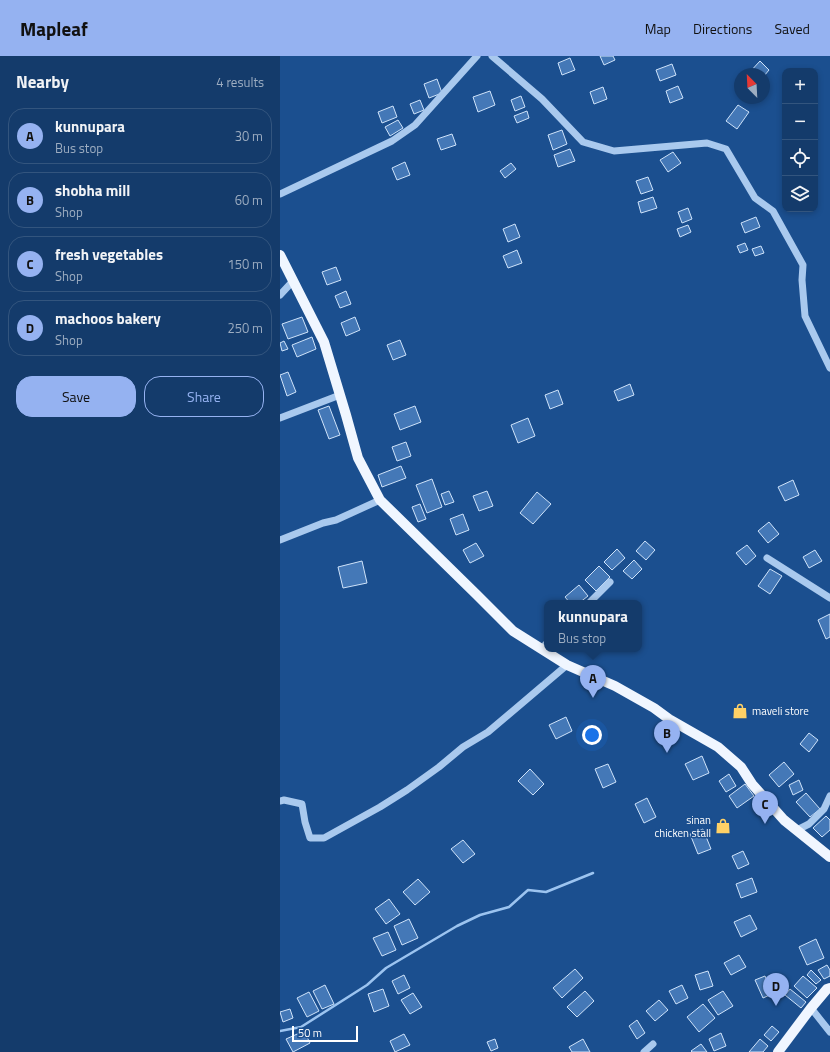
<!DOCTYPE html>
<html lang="en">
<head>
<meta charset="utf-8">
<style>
  :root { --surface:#143b6b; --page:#1d4271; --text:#f1f3f6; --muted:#9dadc1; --line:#33557e; --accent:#95b2f1 }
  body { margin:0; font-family:"Titillium Web",sans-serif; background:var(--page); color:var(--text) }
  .controls { position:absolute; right:12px; top:12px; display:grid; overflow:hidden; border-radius:8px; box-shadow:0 2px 6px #0003 }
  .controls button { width:36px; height:36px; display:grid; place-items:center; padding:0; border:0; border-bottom:1px solid var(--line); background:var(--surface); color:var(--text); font:20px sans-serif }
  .compass { position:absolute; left:454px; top:12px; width:36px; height:36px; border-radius:50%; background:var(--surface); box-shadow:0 2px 6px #0003; rotate:336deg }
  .scale { position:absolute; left:12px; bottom:10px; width:66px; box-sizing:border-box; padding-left:4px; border:2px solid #fff; border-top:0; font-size:11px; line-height:14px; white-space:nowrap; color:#fff; -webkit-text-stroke:3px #1b4f8f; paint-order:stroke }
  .you { position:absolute; left:312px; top:679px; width:14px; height:14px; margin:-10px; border:3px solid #fff; border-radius:50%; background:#1a73e8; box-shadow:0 0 0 6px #1a73e833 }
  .badge { display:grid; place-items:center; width:26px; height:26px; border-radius:50%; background:var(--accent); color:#111; font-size:13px; font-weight:700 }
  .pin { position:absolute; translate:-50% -33px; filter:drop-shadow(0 1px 2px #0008) }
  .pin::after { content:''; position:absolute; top:21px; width:14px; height:12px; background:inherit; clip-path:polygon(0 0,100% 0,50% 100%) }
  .popup { position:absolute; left:264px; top:544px; width:98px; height:52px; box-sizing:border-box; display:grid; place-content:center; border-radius:8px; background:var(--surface); filter:drop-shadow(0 1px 3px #0005); font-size:13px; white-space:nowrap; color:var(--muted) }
  .popup b { font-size:15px; color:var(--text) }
  .popup::after { content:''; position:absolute; left:50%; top:100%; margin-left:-8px; border:8px solid transparent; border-top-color:var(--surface) }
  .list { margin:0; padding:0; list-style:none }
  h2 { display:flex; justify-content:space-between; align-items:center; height:52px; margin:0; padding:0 16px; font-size:17px }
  h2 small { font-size:13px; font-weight:400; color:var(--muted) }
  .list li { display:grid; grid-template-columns:26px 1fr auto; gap:12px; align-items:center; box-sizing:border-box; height:56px; margin:0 8px 8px; padding:0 8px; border:1px solid var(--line); border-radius:16px }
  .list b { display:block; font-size:15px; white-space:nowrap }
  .list p { margin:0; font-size:13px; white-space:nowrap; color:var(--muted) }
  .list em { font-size:13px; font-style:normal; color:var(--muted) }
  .actions { display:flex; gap:8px; padding:12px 16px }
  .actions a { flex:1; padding:9px 0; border:1px solid var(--accent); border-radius:16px; text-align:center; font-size:14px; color:var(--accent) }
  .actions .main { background:var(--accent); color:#111 }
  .icon { flex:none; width:22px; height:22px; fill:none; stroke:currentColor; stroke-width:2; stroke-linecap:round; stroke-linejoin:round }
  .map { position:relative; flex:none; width:550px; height:996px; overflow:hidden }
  header { display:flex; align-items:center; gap:24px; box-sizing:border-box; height:56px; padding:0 20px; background:var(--accent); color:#111 }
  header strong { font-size:19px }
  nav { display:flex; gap:22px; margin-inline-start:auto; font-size:14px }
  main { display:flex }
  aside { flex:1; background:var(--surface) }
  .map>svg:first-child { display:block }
</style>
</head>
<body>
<header>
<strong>Mapleaf</strong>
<nav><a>Map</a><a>Directions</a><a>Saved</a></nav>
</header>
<main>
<aside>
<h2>Nearby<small>4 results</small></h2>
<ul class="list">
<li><span class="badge">A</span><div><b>kunnupara</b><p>Bus stop</p></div><em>30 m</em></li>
<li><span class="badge">B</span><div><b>shobha mill</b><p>Shop</p></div><em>60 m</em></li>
<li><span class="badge">C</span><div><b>fresh vegetables</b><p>Shop</p></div><em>150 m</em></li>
<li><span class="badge">D</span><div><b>machoos bakery</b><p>Shop</p></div><em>250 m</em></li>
</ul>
<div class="actions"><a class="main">Save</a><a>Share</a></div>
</aside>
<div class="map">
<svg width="550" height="996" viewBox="0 0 550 996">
  <rect width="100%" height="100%" fill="#1b4f8f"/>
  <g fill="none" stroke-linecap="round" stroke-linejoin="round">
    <path stroke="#9cc4f0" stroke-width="2.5" d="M0,975L21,971L87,929L106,912L177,870L200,859L229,851L248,834L266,836L313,817"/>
  </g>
  <path fill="#4478b7" stroke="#cfe3fa" d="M320,0H333L335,4L324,9Z
    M290,2L295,14L282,19L278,7Z
    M480,5L489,14L484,20V18H468Z
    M392,8L396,19L380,25L376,14Z
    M157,23L162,37L149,42L144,28Z
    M398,30L403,42L390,47L386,35Z
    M323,31L327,43L314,48L310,36Z
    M210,35L215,49L198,56L193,41Z
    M241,40L245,51L235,55L231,44Z
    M140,44L144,54L134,58L130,48Z
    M458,49L469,56L457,73L446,65Z
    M113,50L117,61L102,67L98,56Z
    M247,55L249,62L237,67L234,60Z
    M118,64L123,72L110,80L105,71Z
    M282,74L287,88L273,94L268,79Z
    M172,78L176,89L161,94L157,83Z
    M290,93L295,105L278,111L274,99Z
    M393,96L401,107L388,116L380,104Z
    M125,106L130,119L117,124L112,112Z
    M231,107L236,113L225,122L220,115Z
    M368,121L373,134L361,138L356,125Z
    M373,141L377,152L361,157L358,146Z
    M408,152L412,163L402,167L398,156Z
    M476,161L480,171L465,177L461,167Z
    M235,168L240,181L228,186L223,173Z
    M408,169L411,176L400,181L397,173Z
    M465,187L468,194L460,197L457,190Z
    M481,190L484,197L475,200L472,193Z
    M237,194L242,207L228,212L223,200Z
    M56,211L61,224L47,229L42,216Z
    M66,235L71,248L60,252L55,240Z
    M22,261L28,276L8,283L2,268Z
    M75,261L80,274L66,280L61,267Z
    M32,281L36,293L17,301L12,289Z
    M120,284L126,299L113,304L107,289Z
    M4,285L8,293L2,295L0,287Z
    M8,316L16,336L7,340L0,319Z
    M350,328L354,339L338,345L334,335Z
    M278,334L283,348L270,353L265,339Z
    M49,350L60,379L49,383L38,354Z
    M135,350L141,366L120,374L114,358Z
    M248,362L255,380L238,387L231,369Z
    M126,386L131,400L117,405L112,391Z
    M121,410L126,422L102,431L98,419Z
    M152,423L162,451L147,457L136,429Z
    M513,424L519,439L505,445L498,431Z
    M169,435L174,446L165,449L161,438Z
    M207,435L213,450L199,455L193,440Z
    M257,436L271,448L253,468L240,457Z
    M140,448L146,463L138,466L132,451Z
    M183,458L189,474L176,479L170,463Z
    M489,466L499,478L488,487L478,475Z
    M365,485L375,494L366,504L356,495Z
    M196,487L204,500L190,507L183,494Z
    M467,489L476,500L466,509L456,497Z
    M337,493L345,502L332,514L324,506Z
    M535,494L542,505L529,512L523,501Z
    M354,504L362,513L352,523L343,515Z
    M82,505L87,527L63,532L58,511Z
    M319,510L330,521L316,535L305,524Z
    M490,513L502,520L490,538L478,530Z
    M299,529L308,540L299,547H290L285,541Z
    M550,558V581L546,583L538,564Z
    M286,661L292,675L276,683L269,669Z
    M529,677L538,684L529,696L520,688Z
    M422,700L429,717L413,724L405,708Z
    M504,706L514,718L499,731L489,719Z
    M328,708L336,726L323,732L315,713Z
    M250,713L264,728L253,739L238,725Z
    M449,718L456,730L446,736L439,725Z
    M519,724L523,734L513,739L509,729Z
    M465,728L474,740L457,752L449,740Z
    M526,737L540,753L530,761L516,746Z
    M367,742L376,761L364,767L355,748Z
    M546,760L550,764V774L542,781L533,772Z
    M423,773L431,793L418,798L410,778Z
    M183,784L195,798L183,807L171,793Z
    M463,795L469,808L458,813L452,800Z
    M472,822L477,836L461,842L456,828Z
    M138,823L150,836L135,849L123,836Z
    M109,843L120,858L106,868L95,853Z
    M470,859L477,873L461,881L454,866Z
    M129,863L138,882L122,889L114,870Z
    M108,876L116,894L102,900L93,882Z
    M536,883L544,902L527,909L519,891Z
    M459,899L466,911L451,919L444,907Z
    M547,909L550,914V920L544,923L538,914Z
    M295,913L303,922L282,942L273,932Z
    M531,914L541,924L536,928L527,919Z
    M428,915L433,930L420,934L415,919Z
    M124,919L130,932L118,938L112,925Z
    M485,920L492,938L483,942L475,924Z
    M523,920L537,932L527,942L514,930Z
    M45,929L54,948L42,953L33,935Z
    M402,929L408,942L396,948L389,935Z
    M103,933L109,950L94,956L88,938Z
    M510,933L526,946L521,952L505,939Z
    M305,935L314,945L297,961L287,951Z
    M443,935L453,950L438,959L428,944Z
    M29,936L39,955L27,961L17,942Z
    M133,937L142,951L130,958L121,944Z
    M379,944L388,954L375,965L366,955Z
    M423,948L435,962L419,976L407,961Z
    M10,953L13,962L3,966L0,956Z
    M357,964L365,977L357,983L349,970Z
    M492,970L499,976L491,985L484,979Z
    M24,975L30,987L13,996L6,983Z
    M441,977L446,990L434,995L429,983Z
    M124,978L130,989L115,996L110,985Z
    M215,983L218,992L211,995L207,986Z
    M303,983L310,996H292L289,991Z
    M480,983L488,990L483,996H469Z
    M421,988L427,996H412L411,995Z"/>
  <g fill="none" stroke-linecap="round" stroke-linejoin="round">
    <path stroke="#a9c9ee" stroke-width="7" d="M212,0L262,43L303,86L334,95L427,87L446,93L475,142L493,155L523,209L522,224L525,260L550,312
      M0,138L112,85L135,69L197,0
      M0,239L13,225
      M0,362L60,339
      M0,484L43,467L56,464L100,444
      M487,502L550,542
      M309,547L330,526
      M261,593L267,587
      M0,745L4,744L22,748L25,766L30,782H44L100,751L127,734L159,711L183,691L208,676L287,609
      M517,774L529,768L544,753L550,740
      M531,952L550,976
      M364,996L373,988"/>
    <path stroke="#f0f6ff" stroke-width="10" d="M0,199L44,286L66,359L78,402L100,444L197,539L233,575L287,609L335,630L374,652L389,663L438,691L461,711L472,728L504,764L550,801
      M498,996L531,952L547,933L550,932"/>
  </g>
  <defs>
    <g id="shop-bare" transform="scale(1.2)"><path d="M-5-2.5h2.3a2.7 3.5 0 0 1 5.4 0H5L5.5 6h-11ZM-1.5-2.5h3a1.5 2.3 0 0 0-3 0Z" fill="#ffd166" stroke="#1b4f8f" stroke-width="2.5" paint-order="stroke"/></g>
  </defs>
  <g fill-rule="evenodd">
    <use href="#shop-bare" x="460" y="655"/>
    <use href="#shop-bare" x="443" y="770"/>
  </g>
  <g text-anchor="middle" stroke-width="3" stroke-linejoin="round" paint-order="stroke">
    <g font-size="11" fill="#fff" stroke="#1b4f8f" text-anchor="start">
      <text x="472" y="659">maveli store</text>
      <text x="431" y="768" text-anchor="end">sinan<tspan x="431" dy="13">chicken stall</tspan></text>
    </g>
  </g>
</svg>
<div class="controls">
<button>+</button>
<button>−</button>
<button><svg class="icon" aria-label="locate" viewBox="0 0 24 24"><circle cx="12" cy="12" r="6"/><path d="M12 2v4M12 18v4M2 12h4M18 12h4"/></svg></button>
<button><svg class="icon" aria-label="layers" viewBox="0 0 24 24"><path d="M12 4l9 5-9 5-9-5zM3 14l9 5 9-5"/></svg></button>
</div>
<svg class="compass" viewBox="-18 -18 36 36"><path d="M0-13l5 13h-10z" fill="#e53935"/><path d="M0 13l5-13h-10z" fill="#9dadc1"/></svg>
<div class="scale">50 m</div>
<div class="you"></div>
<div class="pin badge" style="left:313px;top:642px">A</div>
<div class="popup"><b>kunnupara</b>Bus stop</div>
<div class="pin badge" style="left:387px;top:697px">B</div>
<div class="pin badge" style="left:485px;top:768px">C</div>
<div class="pin badge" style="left:496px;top:950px">D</div>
</div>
</main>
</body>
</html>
